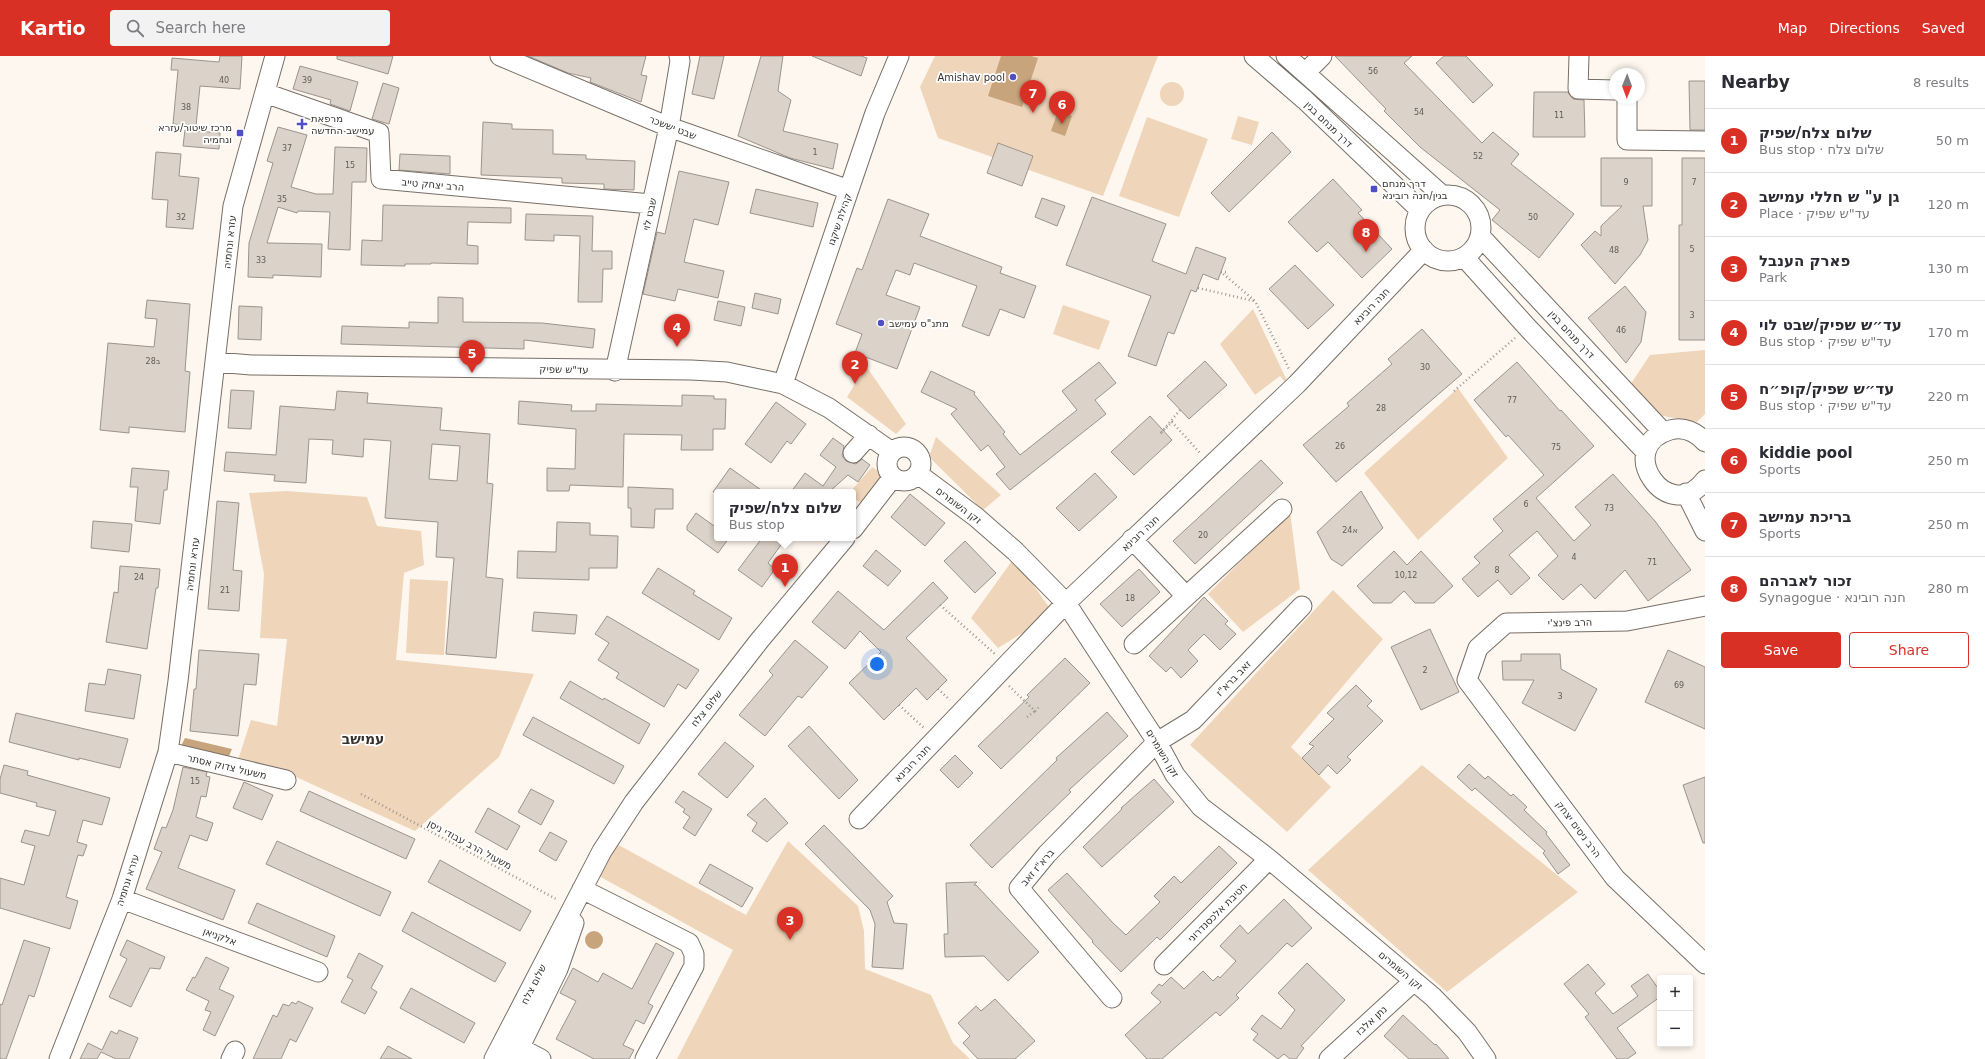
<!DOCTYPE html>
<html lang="en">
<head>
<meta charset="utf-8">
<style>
  :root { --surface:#fff; --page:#f2f2f3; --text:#2b2b33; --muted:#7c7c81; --line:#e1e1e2; --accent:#d93025 }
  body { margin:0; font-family:"DejaVu Sans","Noto Sans Hebrew",sans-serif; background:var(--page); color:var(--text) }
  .controls { position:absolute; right:12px; bottom:12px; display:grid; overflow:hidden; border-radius:4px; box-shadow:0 2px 6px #0003 }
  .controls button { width:36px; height:36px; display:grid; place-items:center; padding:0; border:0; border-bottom:1px solid var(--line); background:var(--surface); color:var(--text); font:20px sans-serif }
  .compass { position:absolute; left:1609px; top:12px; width:36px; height:36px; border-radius:50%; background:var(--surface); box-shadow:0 2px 6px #0003; rotate:181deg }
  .you { position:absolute; left:877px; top:608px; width:14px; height:14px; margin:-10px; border:3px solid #fff; border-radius:50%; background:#1a73e8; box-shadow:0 0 0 6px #1a73e833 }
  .badge { display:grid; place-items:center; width:26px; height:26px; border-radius:50%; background:var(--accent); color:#fff; font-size:13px; font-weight:700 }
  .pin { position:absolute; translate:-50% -33px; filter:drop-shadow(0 1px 2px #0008) }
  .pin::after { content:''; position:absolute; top:21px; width:14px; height:12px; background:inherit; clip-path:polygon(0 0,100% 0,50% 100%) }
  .popup { position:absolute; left:714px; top:433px; width:142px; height:52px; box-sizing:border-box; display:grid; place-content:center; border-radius:4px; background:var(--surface); filter:drop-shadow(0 1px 3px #0005); font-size:13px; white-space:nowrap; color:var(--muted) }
  .popup b { font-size:15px; color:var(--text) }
  .popup::after { content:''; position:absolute; left:50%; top:100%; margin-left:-8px; border:8px solid transparent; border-top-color:var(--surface) }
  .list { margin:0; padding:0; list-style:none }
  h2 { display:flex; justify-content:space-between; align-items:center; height:52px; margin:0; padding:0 16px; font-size:17px }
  h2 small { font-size:13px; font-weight:400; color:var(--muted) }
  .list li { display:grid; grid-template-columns:26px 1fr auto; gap:12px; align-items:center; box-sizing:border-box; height:64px; padding:0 16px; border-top:1px solid var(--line) }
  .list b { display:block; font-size:15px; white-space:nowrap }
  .list p { margin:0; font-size:13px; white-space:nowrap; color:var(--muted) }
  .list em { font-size:13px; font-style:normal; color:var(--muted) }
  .actions { display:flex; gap:8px; padding:12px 16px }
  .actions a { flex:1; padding:9px 0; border:1px solid var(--accent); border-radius:4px; text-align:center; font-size:14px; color:var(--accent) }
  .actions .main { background:var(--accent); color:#fff }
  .icon { flex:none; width:22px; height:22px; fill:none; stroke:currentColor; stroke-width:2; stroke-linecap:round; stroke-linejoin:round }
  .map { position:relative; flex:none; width:1705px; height:1003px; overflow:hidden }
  header { display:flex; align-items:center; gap:24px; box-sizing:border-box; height:56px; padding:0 20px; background:var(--accent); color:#fff }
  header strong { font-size:19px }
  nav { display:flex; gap:22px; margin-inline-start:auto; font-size:14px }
  .search { width:280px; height:36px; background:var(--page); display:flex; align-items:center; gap:10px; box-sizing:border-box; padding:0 14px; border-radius:4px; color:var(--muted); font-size:15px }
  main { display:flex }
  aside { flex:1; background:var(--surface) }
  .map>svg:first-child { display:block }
</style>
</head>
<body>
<header>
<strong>Kartio</strong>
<div class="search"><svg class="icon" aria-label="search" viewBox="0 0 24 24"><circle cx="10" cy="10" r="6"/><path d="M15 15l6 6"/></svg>Search here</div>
<nav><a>Map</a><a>Directions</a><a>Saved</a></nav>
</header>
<main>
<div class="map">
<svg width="1705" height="1003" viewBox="0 0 1705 1003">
  <rect width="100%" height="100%" fill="#fef7ef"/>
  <path fill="#efd5b9" d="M935,0H1158L1103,140L938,82L920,31Z
    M1160 38a12 12 0 1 1 24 0a12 12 0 1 1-24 0Z
    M1238,60L1259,66L1252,89L1231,83Z
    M1147,61L1208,83L1179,161L1119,140Z
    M1063,249L1110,265L1099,294L1053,278Z
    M1253,253L1291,333L1280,320L1255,339L1220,288Z
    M1705,294V358L1697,366L1658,359L1630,329L1650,299Z
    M866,310L906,368L896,378L847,341Z
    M1458,332L1508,402L1418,484L1364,417Z
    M936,381L1001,439L983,454L929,401Z
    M872,411L891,423L868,451L853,442V436H850Z
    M287,435L367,441L377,470L421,475L424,509L404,517L396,604L534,618L499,701L415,775L285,716L238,704L251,664L277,670L287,583L260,582L264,518L249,437Z
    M1290,456L1300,533L1243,576L1208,538Z
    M1014,502L1049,551L1057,556L998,592L971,562Z
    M410,523L448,525L444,599L406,597Z
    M1333,534L1383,583L1291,691L1331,731L1287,776L1190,689Z
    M1422,709L1578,836L1447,936L1308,814Z
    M788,785L858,850L864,875L865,913L931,939L953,987L970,1003H677L733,894L597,819L615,787L746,859Z"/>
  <path fill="#c8a47c" d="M1001,0H1031L1038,2L1022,51L988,40Z
    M1058,55L1072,60L1065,80L1051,75Z
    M185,682L232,693L227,705L179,694Z
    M585 884a9 9 0 1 1 18 0a9 9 0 1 1-18 0Z"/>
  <path fill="#dbd2c9" stroke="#9c948c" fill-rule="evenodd" d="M220,0H242L240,33L200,30L196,70L173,68L178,14H171L172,2L219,6Z
    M337,0H393L388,18L337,3Z
    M528,0H646L641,19L647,20L641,46L590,26L591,22L568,17Z
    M700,0H724L714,43L692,38Z
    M761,0H783L778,35L791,44L783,75L838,88L833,113L790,102L738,80Z
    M812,0H861L867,2L861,20Z
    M1335,0H1412L1404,7L1482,87L1493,76L1519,98L1511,108L1574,158L1539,202L1492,164L1500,154L1420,91L1384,55L1386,53Z
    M1444,0H1466L1493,29L1473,47L1436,7Z
    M300,10L358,26L350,55L330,48L331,44L293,33Z
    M1689,25H1705V74H1690Z
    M383,27L399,32L389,68L372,63Z
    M1534,36H1568L1573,43L1584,44L1585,81H1533Z
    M483,66L512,68V73L553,74V98L586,99V103L635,105L634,134L604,133V128L562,127V122L481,119Z
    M278,71L307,79L291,131L316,138H333L335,91L367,92L366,126H352L350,194L328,193L330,156L298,155L297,157L278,151L267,187L322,188L321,221L273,219V222L248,221L249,187L273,107L267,105Z
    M185,74L220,77L219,93L183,90Z
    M1272,76L1291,96L1229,156L1211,137Z
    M998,87L1033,100L1022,130L987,117Z
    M156,96L181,98L179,120L199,122L193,173L166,171L168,144L152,143Z
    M400,98L450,100V118L399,114Z
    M1601,102H1652V150H1643L1648,184L1640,199L1615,228L1581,189L1595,175L1601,180V170L1622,150H1601Z
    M1682,102H1705V284H1679V169H1682Z
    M679,115L729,126L718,169L694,163L684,206L724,215L718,242L678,233L675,245L643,238L657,176L665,178Z
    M1333,123L1362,154L1358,157L1392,193L1362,222L1328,186L1317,196L1288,166Z
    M756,133L818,147L813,171L750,157Z
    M1092,141L1166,168L1152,205L1186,218L1196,191L1226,202L1218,224L1203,218L1196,236L1191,234L1174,278L1168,276L1156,310L1128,300L1151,240L1066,209Z
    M1042,142L1065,150L1057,170L1035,161Z
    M888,143L929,158L920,180L1002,211L1000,217L1036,230L1024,262L1000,253L989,280L962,270L977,230L914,207L910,219L896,214L886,239L920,251L897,313L855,297L862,278L836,268L857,212L862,214Z
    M383,149L511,152V167L468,166L467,189L478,190V208L431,207V208H405V210L361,209L362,184L382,185Z
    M526,158L593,160L592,195H612V213H603L602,246H578L580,180L554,179V185L525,184Z
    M1295,209L1334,249L1308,273L1269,233Z
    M1625,230L1646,256L1641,286L1626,307L1588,262Z
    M755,237L781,243L778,258L752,252Z
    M438,241L463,242V266L542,267L595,273L593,292L524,284V293L341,288L342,270L409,272V266L438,267Z
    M147,244L190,248L185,315L190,316L185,376L129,371V377L100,374L108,287L154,291L157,263L145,262Z
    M718,245L745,251L741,270L714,264Z
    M239,250L262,251L261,284L238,283Z
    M1422,273L1462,318L1336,426L1303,389L1349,350L1347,347L1392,308L1388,303Z
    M1205,305L1227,329L1189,363L1167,340Z
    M1099,306L1116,327L1095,344L1106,358L1010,434L996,418L1005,411L988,389L981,395L951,358L957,353L921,336L931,315L975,336L974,338L1005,376L1003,378L1020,399L1077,354L1062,335Z
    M1517,306L1560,355L1561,354L1594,390L1536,442L1574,485L1591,469L1575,451L1613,418L1655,465L1691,514L1648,545L1625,514L1595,543L1581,528L1563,544L1538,519L1558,500L1537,475L1509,499L1530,522L1511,539L1498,524L1478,541L1462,523L1480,507L1474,501L1503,475L1493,463L1544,419L1508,379L1506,381L1474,344Z
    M231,334L254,335L251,373L228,372Z
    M337,335L368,337L367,347L442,352L440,374L490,378L487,427L493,428L486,521L503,523L496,602L446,598L454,502L436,501L438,466L385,462L391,385L364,383L363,401L332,398L333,384L309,383L306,427L274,425L275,419L224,415L226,396L276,399L280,350L335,354ZM432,388L460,390L457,425L429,423Z
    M682,339L714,340V343H726L725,373H713V394H681L682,379L624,378L623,431L570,429L569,435H547V412L575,413L576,373L518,368L519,345L572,349L571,355H596V348L682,350Z
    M776,346L806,368L791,388L787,385L771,407L745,388Z
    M1150,360L1172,384L1134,419L1111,396Z
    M833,382L844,390L842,400L846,405L856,408L862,403L870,409L858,426L848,419L830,435L831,436H791L805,417L823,430L836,411L820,399Z
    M1261,404L1283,427L1195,508L1173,485Z
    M132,412L169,415L167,434H164L160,468L135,465L138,431H130Z
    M730,412L764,436H713Z
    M1095,417L1117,441L1079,475L1056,452Z
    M628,431L673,433V453H655L654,472L631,471V452H628Z
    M1361,435L1383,472L1342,510L1331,503L1317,476Z
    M910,438L945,467L925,490L891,461Z
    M217,445L239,447L233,514L242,515L239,555L208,553Z
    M696,457L717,472V482H729L718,497L687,474V470Z
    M93,465L132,468L129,496L91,492Z
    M557,466L590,467V479L618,480L617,512H589V524L517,522L518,495L556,496Z
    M762,482H786L768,507L775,513L762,531L738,514Z
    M965,485L996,517L975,537L944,505Z
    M876,494L901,515L888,530L863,510Z
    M1394,495L1407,509L1421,495L1453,530L1434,547H1415L1404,535L1391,547H1373L1357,530Z
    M120,510L160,513L158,532H156L147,593L106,586L114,536L118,537Z
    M658,512L695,535L693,538L732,562L719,584L642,537Z
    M1139,513L1160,536L1122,571L1100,548Z
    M933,526L948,542L906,582L947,624L927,644L916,632L884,664L849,627L881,596L860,575L845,593L812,566L838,535L884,574Z
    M1204,541L1228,565L1225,568L1236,578L1220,594L1204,578L1188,594L1198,605L1181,622L1171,611L1166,616L1149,600Z
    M534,556L577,559L575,578L532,575Z
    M607,560L699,614L686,633L678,628L664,651L616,622L619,617L598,604L609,587L595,578Z
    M1430,573L1459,636L1421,654L1391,591Z
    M795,584L828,611L802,642L798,640L765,680L739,659L773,619L769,615Z
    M199,594L259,598L256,629L244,628L238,680L190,675L194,633H196Z
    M1668,594L1705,611V673L1645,646Z
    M1521,598H1560L1561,613L1597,633L1575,675L1522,647L1534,624H1503L1502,605H1521Z
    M1065,602L1090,627L1001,713L978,690L1029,641L1027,639Z
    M108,613L141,619L134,663L85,655L89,627L105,629Z
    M570,625L603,644L604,642L650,668L639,688L560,642Z
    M1356,629L1372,645L1367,650L1383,665L1347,701L1351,704L1337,718L1328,709L1319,719L1302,702L1314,690L1309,688L1334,663L1327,657Z
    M1107,656L1128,680L1069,734L1071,736L992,812L970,789L1057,704L1056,702Z
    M16,657L128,683L120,712L79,702V704L9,686Z
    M533,661L624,710L614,728L523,679Z
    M809,670L858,724L839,743L788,690Z
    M725,686L754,710L727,742L698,718Z
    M955,699L973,717L958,732L940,714Z
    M1469,708L1485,723L1488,720L1511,740L1513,738L1527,751L1524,754L1547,776L1546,778L1570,809L1558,818L1543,797L1545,795L1475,732L1472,735L1457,721Z
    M4,709L28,715L27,719L110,742L102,769L83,764L77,786L87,789L83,800L78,799L66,841L78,845L70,873L0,852V822L24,829L35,790L21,786L25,774L49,780L56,755L36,750L37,747L0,737V723Z
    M183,711L207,716L206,720L210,721L206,741L201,740L196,761L213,767L207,785L190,779L178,812L235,834L223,864L146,833L162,796L154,793L162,771L166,772L173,754Z
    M1705,721V787H1703L1683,729Z
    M1154,723L1174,746L1102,811L1083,791L1122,753L1121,752Z
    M244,726L273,739L262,764L233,752Z
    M531,733L554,745L541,769L518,756Z
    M309,735L415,783L406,803L300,755Z
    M683,735L712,753L695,780L683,772L690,761L683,756L685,753L675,746Z
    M765,742L788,767L767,786L752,775L757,767L747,759Z
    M488,752L520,770L507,794L475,776Z
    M824,769L893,840L887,846L894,867L907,868L903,913L872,911L875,868L870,854L805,788Z
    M550,776L567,785L556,805L539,795Z
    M277,785L391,836L380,860L266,808Z
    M1219,790L1237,807L1160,884L1157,881L1121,916L1092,886L1093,885L1048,834L1067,817L1113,867L1126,879L1160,846L1154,840L1174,820L1181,827Z
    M440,804L531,855L520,875L428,826Z
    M710,808L753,832L742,851L699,827Z
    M977,826L974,829H976L1039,896L1008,925L984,900L945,901L944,878H948L946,827Z
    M1284,843L1312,872L1292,891L1287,887L1236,939L1239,942L1220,960L1216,956L1162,1003H1147L1125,979L1161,946L1151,937L1159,928L1162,930L1171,921L1184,933L1203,915L1213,925L1218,920L1220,922L1236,905L1220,890L1240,869L1248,878Z
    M257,847L335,880L327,901L248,867Z
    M412,856L506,907L495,926L402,875Z
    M24,884L50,892L34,941L29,939L6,1003H0V948L2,949Z
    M127,884L165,901L160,913L150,912L131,951L109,941L127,903L120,899Z
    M656,887L674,897L648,947L653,950L644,968L636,964L623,989L634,994L629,1003H594L556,983L576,945L560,937L573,912L598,926L603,917L632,933Z
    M359,897L383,910L371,932L377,936L365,958L341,946L353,924L347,921Z
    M206,901L229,912L219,933L234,940L215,980L203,974L211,956L205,954L209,945L186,934L193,921L195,922Z
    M1307,907L1345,944L1301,990L1304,992L1296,1003H1290L1284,998L1278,1003L1253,984L1258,978L1251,973L1262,959L1281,973L1295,954L1278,937Z
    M1588,908L1605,928L1595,937L1613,958L1638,940L1631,930L1648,918L1660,935V941L1617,972L1636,997L1627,1003H1617L1585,961L1589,958L1564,928Z
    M411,932L475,967L464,987L400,952Z
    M995,943L1035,985L1015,1003H978L963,987L970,980L958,967L976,950L981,955Z
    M298,945L313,952L296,986L290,983L281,1003H253L273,959L277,961L283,948L289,950L292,946L296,948Z
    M1403,959L1435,989L1436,988L1449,1003H1409L1384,980Z
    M119,974L138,982L129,1003H116L101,996L97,1003H80L88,987L102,994L111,975L117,978Z
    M388,990L412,1003H380Z"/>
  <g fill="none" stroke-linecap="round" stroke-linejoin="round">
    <g stroke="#776f67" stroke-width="21">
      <path id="minor" d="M500,0L669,71L849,134
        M1254,0L1305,44L1420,154
        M1286,0L1442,139
        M1579,0L1578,33L1615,34
        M1305,17L1322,0
        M265,37L379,77L381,123L651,148
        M1627,42V84L1705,85
        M1415 172a33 33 0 1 1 66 0a33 33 0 1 1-66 0Z
        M1480,180L1663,376
        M1464,201L1527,271L1646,396
        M216,306L251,309L691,314L727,316L783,328L829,352L892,396
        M615,315L669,71L680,5L679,0
        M783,328L875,57L899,0
        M1705,386C1696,376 1684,370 1670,374C1612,391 1669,472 1705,424
        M887 408a17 17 0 1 1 34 0a17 17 0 1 1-34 0Z
        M853,397L869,379
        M918,418L976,461L1015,495L1066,547L1157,686L1175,719L1201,751L1269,803L1433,941L1467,976L1486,1003
        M1686,437L1705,475
        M853,473L893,421
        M1132,483L1186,540
        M1705,550L1627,565L1506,567L1478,592L1467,624L1615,822L1705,908
        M1134,588L1282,453
        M168,696L286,724
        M859,763L1066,547L1297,328L1424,194
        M582,833L689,887L694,898V910L645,1003
        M122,843L318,916
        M1164,909L1269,803
        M1112,942L1019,832L1047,798L1157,686L1193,664L1302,550
        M507,991L520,992L541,1003
        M59,1003L122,843L168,696L178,625L233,150L275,0
        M231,1003L235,995
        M494,1003L602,795L634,746L759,585L845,482
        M514,1003L558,913L574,867
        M1329,1003L1414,925"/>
    </g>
    <path stroke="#9a958f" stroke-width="2.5" stroke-dasharray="1 3" stroke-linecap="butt" d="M1226,216H1221L1255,245L1289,313
      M1198,232L1254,245
      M1454,335L1515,282
      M1180,354L1160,378L1172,366L1200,397
      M940,549L995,598
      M1009,630L1035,655L1039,651
      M938,633L950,644
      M899,649L924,672
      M1027,661L1035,655
      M361,738L558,844"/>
    <use href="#minor" stroke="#fff" stroke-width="19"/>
  </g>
  <g fill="#504ec4" stroke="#fff" stroke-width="1.5">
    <circle cx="1013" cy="21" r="4"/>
    <path d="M300 62h4v4h4v4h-4v4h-4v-4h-4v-4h4z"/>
    <rect x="236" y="73" width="8" height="8" rx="2"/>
    <rect x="1370" y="129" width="8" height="8" rx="2"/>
    <circle cx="881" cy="267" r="4"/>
  </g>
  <g text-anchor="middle" stroke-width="3.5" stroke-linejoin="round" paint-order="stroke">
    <g font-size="8" fill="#605c56">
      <text x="1373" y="18">56</text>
      <text x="224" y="27">40</text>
      <text x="307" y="27">39</text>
      <text x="186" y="54">38</text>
      <text x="1419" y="59">54</text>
      <text x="1559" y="62">11</text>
      <text x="287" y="95">37</text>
      <text x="815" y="99">1</text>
      <text x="1478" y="103">52</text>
      <text x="350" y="112">15</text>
      <text x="1626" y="129">9</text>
      <text x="1694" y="129">7</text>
      <text x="282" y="146">35</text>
      <text x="181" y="164">32</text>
      <text x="1533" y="164">50</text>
      <text x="1692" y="196">5</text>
      <text x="1614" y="197">48</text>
      <text x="261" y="207">33</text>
      <text x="1692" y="262">3</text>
      <text x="1621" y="277">46</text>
      <text x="153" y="308">28ב</text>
      <text x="1425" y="314">30</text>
      <text x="1512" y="347">77</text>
      <text x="1381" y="355">28</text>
      <text x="1340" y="393">26</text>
      <text x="1556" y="394">75</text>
      <text x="1526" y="451">6</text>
      <text x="1609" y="455">73</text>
      <text x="1350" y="477">24א</text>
      <text x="1203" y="482">20</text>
      <text x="1574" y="504">4</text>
      <text x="1652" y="509">71</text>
      <text x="1497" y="517">8</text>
      <text x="1406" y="522">10,12</text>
      <text x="139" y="524">24</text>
      <text x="225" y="537">21</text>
      <text x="1130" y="545">18</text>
      <text x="1425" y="617">2</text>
      <text x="1679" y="632">69</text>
      <text x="1560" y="643">3</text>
      <text x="195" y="728">15</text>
    </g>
    <g font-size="10" fill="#373430" stroke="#fff" text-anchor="start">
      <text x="1005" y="25" text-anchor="end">Amishav pool</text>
      <text x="311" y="66">מרפאת<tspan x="311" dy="12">עמישב החדשה</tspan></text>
      <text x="232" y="75" text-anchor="end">מרכז שיטור/עזרא<tspan x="232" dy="12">ונחמיה</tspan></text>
      <text x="1382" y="131">דרך מנחם<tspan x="1382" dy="12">בגין/חנה רובינא</tspan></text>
      <text x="889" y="271">מתנ"ס עמישב</text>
    </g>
    <g font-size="10" fill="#373430" stroke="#fff">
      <text transform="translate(1329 68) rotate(44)" y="4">דרך מנחם בגין</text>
      <text transform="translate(673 71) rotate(21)" y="4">שבט יששכר</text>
      <text transform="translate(433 128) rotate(5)" y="4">הרב יצחק טייב</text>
      <text transform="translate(649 158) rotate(-77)" y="4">שבט לוי</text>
      <text transform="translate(839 163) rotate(-71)" y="4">קהילת שיקגו</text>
      <text transform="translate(229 186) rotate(-84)" y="4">עזרא ונחמיה</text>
      <text transform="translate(1371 250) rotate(-46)" y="4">חנה רובינא</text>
      <text transform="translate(1572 278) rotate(47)" y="4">דרך מנחם בגין</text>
      <text transform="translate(564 313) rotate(1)" y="4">עד"ש שפיק</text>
      <text transform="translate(959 449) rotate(37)" y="4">זקן השומרים</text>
      <text transform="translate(1140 477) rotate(-43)" y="4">חנה רובינא</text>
      <text transform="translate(192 508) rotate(-83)" y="4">עזרא ונחמיה</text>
      <text transform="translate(1570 566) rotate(-1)" y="4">הרב פינצ'י</text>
      <text transform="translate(1233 622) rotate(-46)" y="4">זאב ברא"ז</text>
      <text transform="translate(706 652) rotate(-52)" y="4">שלום צלח</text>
      <text transform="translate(1163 697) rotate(59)" y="4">זקן השומרים</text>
      <text transform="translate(912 707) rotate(-46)" y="4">חנה רובינא</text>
      <text transform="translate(227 710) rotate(13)" y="4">משעול צדוק אסתר</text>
      <text transform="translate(1579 773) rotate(53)" y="4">הרב ניסים יצחק</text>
      <text transform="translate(470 788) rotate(28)" y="4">משעול הרב עבודי ניסן</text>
      <text transform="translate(1037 811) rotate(-49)" y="4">ברא"ז זאב</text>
      <text transform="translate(127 824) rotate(-72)" y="4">עזרא ונחמיה</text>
      <text transform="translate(1217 856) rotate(-45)" y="4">חטיבת אלכסנדרוני</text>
      <text transform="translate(220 880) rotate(20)" y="4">אלקניאן</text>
      <text transform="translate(1401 914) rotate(40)" y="4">זקן השומרים</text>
      <text transform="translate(533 928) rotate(-63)" y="4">שלום צלח</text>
      <text transform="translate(1371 964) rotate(-43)" y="4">נתן אלבז</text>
    </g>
    <g font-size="14" font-weight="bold" fill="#373430" stroke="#fff">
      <text x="363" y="688">עמישב</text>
    </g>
  </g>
</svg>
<div class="controls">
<button>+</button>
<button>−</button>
</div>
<svg class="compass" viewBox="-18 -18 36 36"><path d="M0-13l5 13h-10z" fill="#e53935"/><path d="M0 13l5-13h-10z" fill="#7c7c81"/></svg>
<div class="you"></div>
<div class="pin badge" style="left:785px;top:531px">1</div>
<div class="popup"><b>שלום צלח/שפיק</b>Bus stop</div>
<div class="pin badge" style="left:855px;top:328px">2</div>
<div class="pin badge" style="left:790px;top:884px">3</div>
<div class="pin badge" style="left:677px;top:291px">4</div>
<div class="pin badge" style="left:472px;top:317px">5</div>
<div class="pin badge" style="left:1062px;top:68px">6</div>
<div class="pin badge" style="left:1033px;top:57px">7</div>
<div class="pin badge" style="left:1366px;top:196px">8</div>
</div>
<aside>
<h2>Nearby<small>8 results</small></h2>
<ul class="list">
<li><span class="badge">1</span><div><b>שלום צלח/שפיק</b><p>Bus stop · שלום צלח</p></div><em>50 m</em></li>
<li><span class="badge">2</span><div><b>גן ע&quot; ש חללי עמישב</b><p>Place · עד&quot;ש שפיק</p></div><em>120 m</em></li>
<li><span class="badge">3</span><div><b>פארק הענבל</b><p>Park</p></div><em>130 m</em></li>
<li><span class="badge">4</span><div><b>עד״ש שפיק/שבט לוי</b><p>Bus stop · עד&quot;ש שפיק</p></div><em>170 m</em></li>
<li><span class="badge">5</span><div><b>עד״ש שפיק/קופ״ח</b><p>Bus stop · עד&quot;ש שפיק</p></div><em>220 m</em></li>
<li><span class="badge">6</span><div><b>kiddie pool</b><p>Sports</p></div><em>250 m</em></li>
<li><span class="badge">7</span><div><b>בריכת עמישב</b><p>Sports</p></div><em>250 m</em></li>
<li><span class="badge">8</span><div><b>זכור לאברהם</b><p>Synagogue · חנה רובינא</p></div><em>280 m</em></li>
</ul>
<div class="actions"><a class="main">Save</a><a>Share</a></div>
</aside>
</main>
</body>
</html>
